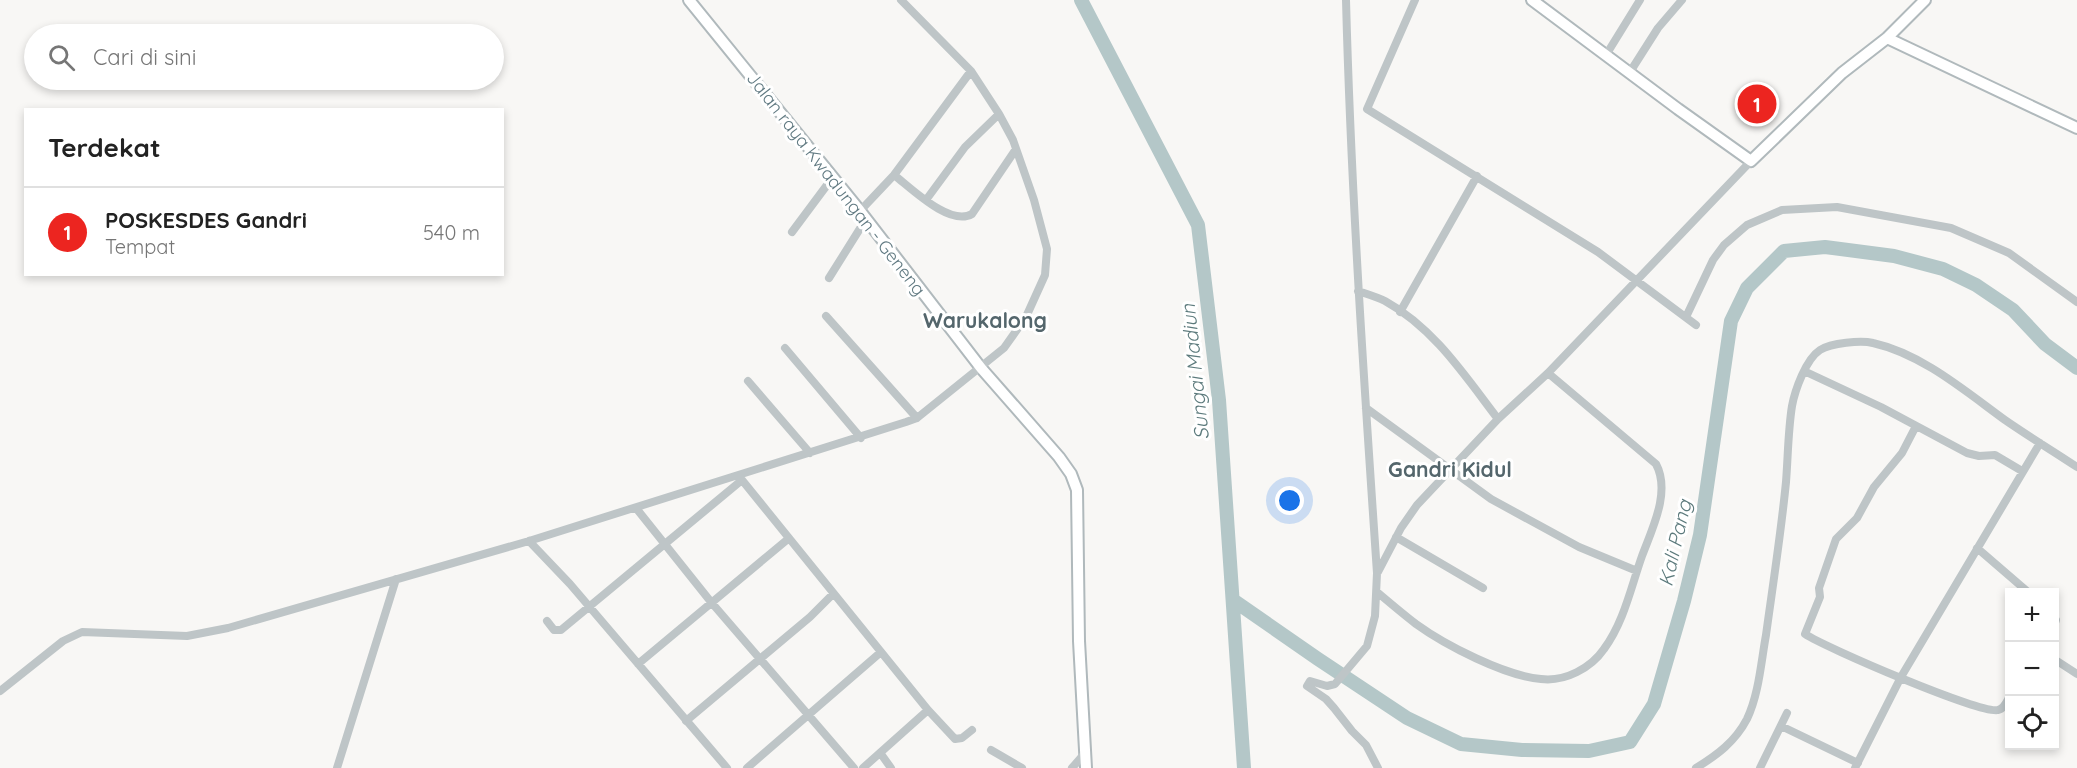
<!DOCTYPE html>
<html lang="id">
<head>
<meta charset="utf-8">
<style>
  :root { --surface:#fff; --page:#f2f2f2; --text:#222; --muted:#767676; --line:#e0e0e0; --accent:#ec2520 }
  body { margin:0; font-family:Quicksand,sans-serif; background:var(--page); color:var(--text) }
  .controls { position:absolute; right:18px; bottom:18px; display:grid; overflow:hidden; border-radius:0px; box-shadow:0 3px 9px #0003 }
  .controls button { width:54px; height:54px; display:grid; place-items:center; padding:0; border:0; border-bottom:2px solid var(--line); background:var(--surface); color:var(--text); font:30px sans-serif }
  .you { position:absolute; left:1290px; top:501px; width:21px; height:21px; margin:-15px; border:4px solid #fff; border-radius:50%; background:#1a73e8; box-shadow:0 0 0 9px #1a73e833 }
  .badge { display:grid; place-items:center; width:39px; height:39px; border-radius:50%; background:var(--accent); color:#fff; font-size:20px; font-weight:700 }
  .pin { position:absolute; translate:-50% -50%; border:3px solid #fff; box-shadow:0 2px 6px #0006 }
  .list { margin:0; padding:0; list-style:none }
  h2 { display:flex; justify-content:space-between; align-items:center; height:78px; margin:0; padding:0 24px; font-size:26px }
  h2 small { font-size:20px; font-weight:400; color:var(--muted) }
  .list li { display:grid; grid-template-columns:39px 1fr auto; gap:18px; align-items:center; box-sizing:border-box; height:90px; padding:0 24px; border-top:2px solid var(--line) }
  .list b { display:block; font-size:22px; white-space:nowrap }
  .list p { margin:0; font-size:20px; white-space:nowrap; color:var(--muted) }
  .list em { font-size:20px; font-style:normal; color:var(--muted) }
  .icon { flex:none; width:33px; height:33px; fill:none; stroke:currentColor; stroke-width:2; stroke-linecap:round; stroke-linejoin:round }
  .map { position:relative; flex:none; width:2077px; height:768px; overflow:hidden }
  .search { position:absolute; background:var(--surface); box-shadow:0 3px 9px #0003; left:24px; top:24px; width:480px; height:66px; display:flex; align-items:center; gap:15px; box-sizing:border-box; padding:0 21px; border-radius:33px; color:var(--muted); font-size:22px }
  .panel { position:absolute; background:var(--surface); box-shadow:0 3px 9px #0003; left:24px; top:108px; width:480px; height:168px; border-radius:0px }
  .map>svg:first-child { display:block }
</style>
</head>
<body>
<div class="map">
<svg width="2077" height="768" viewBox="0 0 2077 768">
  <rect width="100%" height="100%" fill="#f8f7f5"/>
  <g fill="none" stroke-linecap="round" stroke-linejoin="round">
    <path stroke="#b4c7c8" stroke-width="14" d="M1081,0L1198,225L1219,400L1244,768
      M1233,600L1318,659L1407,718L1461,744L1522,750L1589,751L1630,742L1654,704L1684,601L1700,535L1731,321L1747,288L1784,251L1825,247L1894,256L1943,269L1976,285L2013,310L2045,344L2077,368"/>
    <g stroke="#b0b9bc" stroke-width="14">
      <path id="secondary" d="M689,0L860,211L981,368L1059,457L1071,474L1077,490L1079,641L1086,768
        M1532,0L1678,109L1751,161L1842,73L1887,38L1925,0
        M1887,38L2077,128"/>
    </g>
    <path stroke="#bec5c7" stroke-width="8" d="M1346,0C1351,191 1364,382 1377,573L1375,616L1367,646L1335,684L1327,686L1310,681L1307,686L1326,699L1334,708L1352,731L1366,745L1378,768
      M1415,0L1367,109L1598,252L1696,325
      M1606,55L1640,0
      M1630,72L1658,28L1682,0
      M894,175C911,188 950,227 972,214L1016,149
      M926,200L965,147L999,114
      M860,211L894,175L971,71
      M792,232L833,177
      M829,278L866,219
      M1358,291C1367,294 1377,297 1385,301C1434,328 1465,376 1498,419
      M1400,312L1477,176
      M826,316L917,418
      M1686,317L1713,260L1724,245L1747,225L1782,210L1837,207L1951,228L2009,253L2077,302
      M785,348L861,438
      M1804,371L1881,407L1967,453L1979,456L1995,455L2022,471
      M748,381L810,453
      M1366,408L1491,499L1579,547L1637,571
      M1916,426L1902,453L1874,487L1857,518L1836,539L1819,588L1820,597L1805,634C1824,647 1982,715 1998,710C2004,709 2007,701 2010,696
      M742,480L928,710L863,768
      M636,508L711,602L854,768
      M1396,537L1483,588
      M529,541L570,584L727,768
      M1977,548L2028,592
      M1378,572L1401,528L1417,505L1498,419L1548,373L1751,161
      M1377,592C1390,603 1403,614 1416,624C1445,645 1505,676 1541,679C1565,682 1591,668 1604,649C1624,622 1631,587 1642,556C1652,529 1671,492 1656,464L1548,373
      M2054,617L2056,620L2054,626
      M547,621L554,630H561L742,480L740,477
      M2054,659L2077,674
      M638,664L788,539
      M0,691L63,641L82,632L187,636L228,628L529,541L906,422L917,418L1004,348L1026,317L1045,275L1047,249L1034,200L1013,140L999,114L971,71L901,0
      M928,710L955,739L962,738L972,730
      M686,721L810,617L833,594
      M1781,726L1858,763
      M991,750L1022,768
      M881,754L891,768
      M337,768L396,579
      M747,768L881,652
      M1072,768L1086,752
      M1696,768C1717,755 1735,742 1747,719C1759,694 1761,662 1766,635C1773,584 1781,533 1786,482C1788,457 1788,431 1792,406C1795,390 1806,359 1820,350C1831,343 1861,340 1873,343C1922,354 1965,391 2005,420C2028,436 2053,451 2077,467
      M1760,768L1787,713
      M1855,768L1901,677L2040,443"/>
    <use href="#secondary" stroke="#fff" stroke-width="10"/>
  </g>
  <g text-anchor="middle" stroke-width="6" stroke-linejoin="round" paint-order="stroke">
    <g font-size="18" fill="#617a82" stroke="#fff">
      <text transform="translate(836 184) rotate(52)" y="6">Jalan raya Kwadungan - Geneng</text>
    </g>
    <g font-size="20" font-style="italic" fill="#5c7a7c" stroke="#fff">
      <text transform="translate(1195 372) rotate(-96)" y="7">Sungai Madiun</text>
      <text transform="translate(1675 543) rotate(-77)" y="7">Kali Pang</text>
    </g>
    <g font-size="21" font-weight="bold" fill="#54666c" stroke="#fff">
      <text x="985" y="328">Warukalong</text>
      <text x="1450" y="477">Gandri Kidul</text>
    </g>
  </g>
</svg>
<div class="controls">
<button>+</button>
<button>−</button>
<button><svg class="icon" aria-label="locate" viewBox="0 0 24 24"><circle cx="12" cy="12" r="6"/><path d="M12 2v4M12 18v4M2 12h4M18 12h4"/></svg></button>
</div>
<div class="you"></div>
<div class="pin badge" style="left:1757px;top:104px">1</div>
<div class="search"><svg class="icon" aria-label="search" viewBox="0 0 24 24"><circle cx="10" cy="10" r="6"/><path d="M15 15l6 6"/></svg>Cari di sini</div>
<section class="panel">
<h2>Terdekat<small></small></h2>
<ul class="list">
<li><span class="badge">1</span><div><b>POSKESDES Gandri</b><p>Tempat</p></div><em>540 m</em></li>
</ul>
</section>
</div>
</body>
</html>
